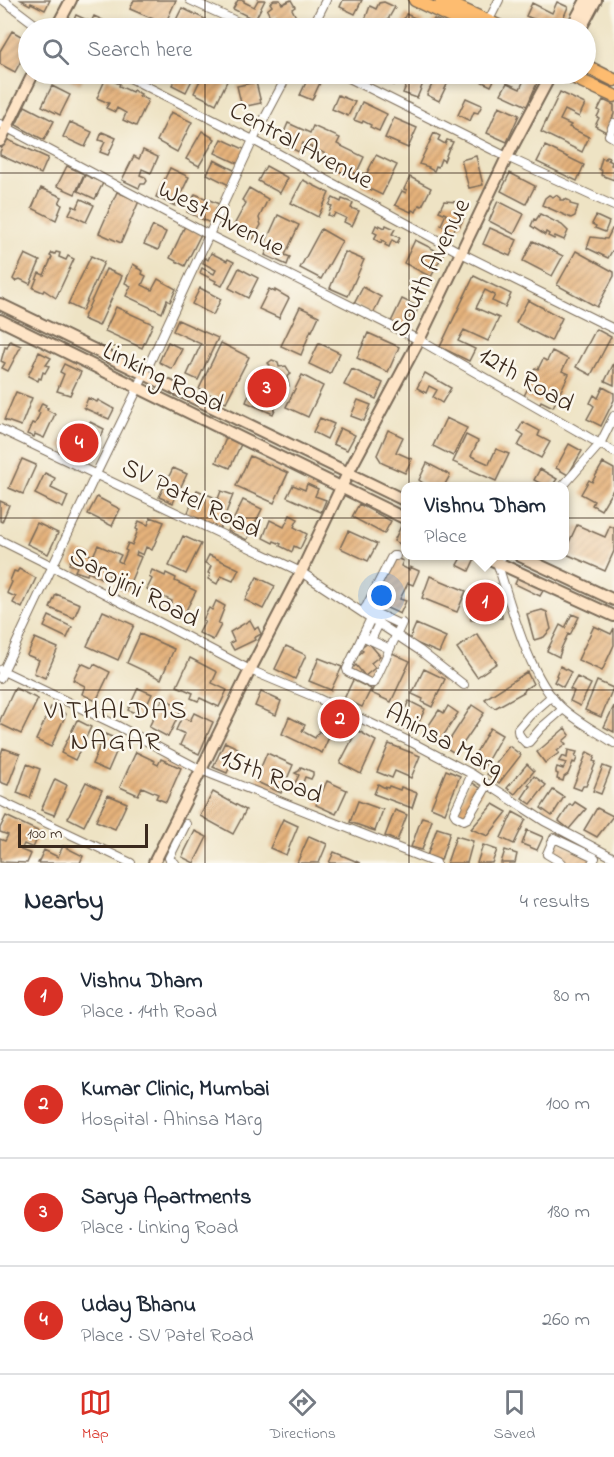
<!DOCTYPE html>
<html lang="en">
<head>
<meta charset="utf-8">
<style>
  :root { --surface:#fff; --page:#f2f2f3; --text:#1f2937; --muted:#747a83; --line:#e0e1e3; --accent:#d93025 }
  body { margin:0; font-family:"Indie Flower",sans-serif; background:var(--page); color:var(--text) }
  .scale { position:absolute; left:18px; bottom:15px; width:130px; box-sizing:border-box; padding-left:6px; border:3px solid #3b2a1e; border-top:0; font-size:16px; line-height:21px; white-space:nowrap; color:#3b2a1e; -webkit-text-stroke:4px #fbf7ec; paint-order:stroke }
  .you { position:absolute; left:382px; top:596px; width:21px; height:21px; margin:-15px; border:4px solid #fff; border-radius:50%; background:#1a73e8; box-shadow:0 0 0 9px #1a73e833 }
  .badge { display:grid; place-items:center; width:39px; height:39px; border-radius:50%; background:var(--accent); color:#fff; font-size:20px; font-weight:700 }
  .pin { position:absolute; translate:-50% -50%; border:3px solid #fff; box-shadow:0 2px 6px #0006 }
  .popup { position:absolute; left:401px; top:482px; width:168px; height:78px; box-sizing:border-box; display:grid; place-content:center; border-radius:12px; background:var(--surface); filter:drop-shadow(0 2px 4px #0005); font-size:20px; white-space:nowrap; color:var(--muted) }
  .popup b { font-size:22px; color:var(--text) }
  .popup::after { content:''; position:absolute; left:50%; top:100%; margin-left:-12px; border:12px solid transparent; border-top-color:var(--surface) }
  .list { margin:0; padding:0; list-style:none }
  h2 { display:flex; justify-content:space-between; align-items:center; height:78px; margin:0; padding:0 24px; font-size:26px }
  h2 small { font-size:20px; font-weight:400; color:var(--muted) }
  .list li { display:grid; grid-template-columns:39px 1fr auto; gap:18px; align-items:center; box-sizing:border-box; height:108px; padding:0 24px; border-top:2px solid var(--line) }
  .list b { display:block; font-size:22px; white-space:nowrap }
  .list p { margin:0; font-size:20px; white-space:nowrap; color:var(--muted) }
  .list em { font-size:20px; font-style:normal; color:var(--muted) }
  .icon { flex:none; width:33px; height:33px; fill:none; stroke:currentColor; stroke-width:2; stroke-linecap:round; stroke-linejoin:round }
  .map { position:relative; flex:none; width:614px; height:863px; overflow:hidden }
  .search { position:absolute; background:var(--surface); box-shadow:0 3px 9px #0003; left:18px; right:18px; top:18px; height:66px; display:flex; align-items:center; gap:15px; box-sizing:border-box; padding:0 21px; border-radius:33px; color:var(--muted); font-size:22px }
  .sheet { height:510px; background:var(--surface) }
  nav { display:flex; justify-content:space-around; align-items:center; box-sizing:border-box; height:84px; border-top:2px solid var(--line); background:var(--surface); font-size:16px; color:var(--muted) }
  nav a { display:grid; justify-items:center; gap:3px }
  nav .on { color:var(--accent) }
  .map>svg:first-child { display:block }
</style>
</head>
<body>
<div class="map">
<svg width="614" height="863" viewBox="0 0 614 863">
  <defs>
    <pattern id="building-hatch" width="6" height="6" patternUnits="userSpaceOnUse" patternTransform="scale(1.5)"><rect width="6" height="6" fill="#e5b27c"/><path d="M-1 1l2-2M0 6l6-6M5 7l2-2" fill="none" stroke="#bb9165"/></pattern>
  </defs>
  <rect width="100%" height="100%" fill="#fbf7ec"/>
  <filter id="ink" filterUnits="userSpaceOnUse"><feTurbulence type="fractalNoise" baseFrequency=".0167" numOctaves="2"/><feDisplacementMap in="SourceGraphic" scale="12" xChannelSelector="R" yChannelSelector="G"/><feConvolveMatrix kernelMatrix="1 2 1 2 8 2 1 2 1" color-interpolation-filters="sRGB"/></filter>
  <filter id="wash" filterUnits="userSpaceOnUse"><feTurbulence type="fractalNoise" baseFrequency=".008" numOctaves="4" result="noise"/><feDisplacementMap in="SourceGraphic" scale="24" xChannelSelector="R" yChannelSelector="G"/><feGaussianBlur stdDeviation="1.35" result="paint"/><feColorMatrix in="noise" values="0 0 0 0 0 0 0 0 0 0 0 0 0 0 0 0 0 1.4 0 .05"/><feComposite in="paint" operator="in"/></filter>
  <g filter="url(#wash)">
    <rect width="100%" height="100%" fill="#eee3c4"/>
    <g id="blocks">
      <path fill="url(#building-hatch)" d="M21,0H50L45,10L31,3L30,5Z
        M134,0H176L165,24L130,9Z
        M238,0H244V2L254,7L258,0H265L255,20L233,9Z
        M274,0H280L282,4L291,0L295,7L292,9L296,17L282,25L276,15L271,18L267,10L272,6L270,3Z
        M343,0H362L355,14L340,7Z
        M384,2L395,7L383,28L365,20L370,6L376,9L379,3Z
        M557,2L568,7L559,28H555L526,16L532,3L552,13Z
        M182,8L205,19L200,28H172Z
        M406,14L424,22L421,28H400Z
        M76,15L91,22L94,16L103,20L100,26L107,28H70Z
        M434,19L455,28H429Z
        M12,31L28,40V48L15,72L0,64V51Z
        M60,74H85L80,84L68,79V78Z
        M178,74H195L186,92L172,85Z
        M203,74H221L229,77L216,104L194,93Z
        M310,74H324L312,100L300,95Z
        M375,74H399L394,85L374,75Z
        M411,74H418L426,76L417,98L403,93Z
        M437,74H452L439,101L427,95Z
        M472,74H497L491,86L470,76Z
        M509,74H535L540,76L527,106L501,94L507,83L520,89L524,80Z
        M106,78L120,84L119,86L132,92L133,90L141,94L139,96L148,100L136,126L123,120L126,113L117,108L115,112L106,108L109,103L97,98Z
        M256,82L261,103L242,107L237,86Z
        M52,86L70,95L60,115L42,106Z
        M560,92L585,104L579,117L565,110L560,120L571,125L569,127L589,137L582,152L541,132Z
        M338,95L355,102L348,116L332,109Z
        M466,98L482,105L478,113L474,112L470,121L458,115Z
        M603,100L614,105V114L606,132L595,126L599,118L597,117L600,111L598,110Z
        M362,102L387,114L379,131L370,127L371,125L363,121L362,123L354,120Z
        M25,106L54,121L44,140L16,125Z
        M499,106L519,115L507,142L487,133Z
        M171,112L192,122L177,152L157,141Z
        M394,118L417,128L408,148L385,138Z
        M70,122L92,132L85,147L63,137Z
        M288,123L310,133L313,126L340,138L337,144L364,157L356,174L348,171L347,174L334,169L336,165L325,160L328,155L303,143L299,152L284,145L287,139L282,137Z
        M202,131L215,139L199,166L186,159Z
        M102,132L116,138L108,155L100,152L105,142L99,140Z
        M434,133L440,136L438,140L445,144L447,140L453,142L450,148H449L444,161L441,159L438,167L436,166L434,171L428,168L429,167L419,164Z
        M6,139L48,158L41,174L0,155V152Z
        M222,139L246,150L239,164L215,153Z
        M545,146L584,165L577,181L537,162Z
        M143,150L158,157L151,173L142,169L140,175L145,177L147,181L145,184H141L139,188L122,180L134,156L139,159Z
        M376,155L397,165L382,195L361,185Z
        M476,156L483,185L469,188L461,160Z
        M606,157L609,158L608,160L612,162L611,165L614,166V180L601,175L602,171L599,169L602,158L605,159Z
        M214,160L236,171L229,185L207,174Z
        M67,166L84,174L75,194L57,186Z
        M266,166L288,178L280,193L258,181Z
        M170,168L189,177L175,206L156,197Z
        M510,173L535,186L526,204L501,191Z
        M85,175L103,183L95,199L78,191Z
        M410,177L431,188L422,206L419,205L416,212L412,210L411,212L395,205L402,191L406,193L407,190L404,189Z
        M303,180L329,193L318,217L291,203Z
        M41,188L62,197L59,203L62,205L56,220L32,208Z
        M249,188L268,199L259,218L261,225L253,239L235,230L234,225L246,203L242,200Z
        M117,192L139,201L121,243L99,233Z
        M195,194L219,204L210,223L187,212Z
        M549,195L553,197L556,195L560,198V200H564L565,199L570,201V204L578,206L575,216L571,218L542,205L545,198Z
        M333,198L341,202L342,199L353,203L351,208L359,211L352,226L344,222L346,218L335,213L333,217L328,215L332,206L329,205Z
        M81,199L94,205L86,222L69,214L73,206L77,208Z
        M444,201L457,202L466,207L463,214L465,215L460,226L457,224L453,232L441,225L446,214L439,211Z
        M498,201L524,214L514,234L489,221Z
        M540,214L562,225L568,231L564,240L555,236L554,239L548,236L549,234L546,232L545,235L531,226L534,219L536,220Z
        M278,215L299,225L285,255L290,257L287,265L265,255L268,248L264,246Z
        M596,216L609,222L605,232L595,228L596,226L592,224Z
        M376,225L379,227V225L385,228L386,225L395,229L392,234L400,238L397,243L392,240L389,247L385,245L386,243L382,240L381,243L374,239L377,234L373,232Z
        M153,226L166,232L158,250L144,244Z
        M185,226L201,234L185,266L170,258Z
        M490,228L517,240L510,256L483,244Z
        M321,229L342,241L321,279L300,268Z
        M612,229L614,230V251H612L608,258L587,248L591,237L607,239Z
        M415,240L443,254L431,277L404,263Z
        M533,241L563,256L552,276L523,261Z
        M576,251L614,272V276L597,307L557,285Z
        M56,252L60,253L59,257L66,260L68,256L74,259L56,298L44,290L43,292L33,288L39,273L44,275L52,257L50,256L52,253L55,254Z
        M345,252L364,260L348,296L330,288Z
        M211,253L227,261L228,259L234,262L222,286L215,283L216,281L200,273L202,268L214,274L216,270L203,263L205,258L208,260Z
        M25,254L40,261L30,284L20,279L15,281L13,279Z
        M91,256L104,262L82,311L68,304Z
        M133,264L138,267L137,268L143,271L142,274L146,276L142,285L152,290L158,279L176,289L170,302L167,300L162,313L126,296L131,286L125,283Z
        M239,268L258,278L248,298L229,288Z
        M106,269L122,276L99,326L83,319Z
        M474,276L511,294L505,307L492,301L495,295L485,290L476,308L499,318L488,341L464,330L458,341L475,349L469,361L440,347Z
        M363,287L381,297L373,314L354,304Z
        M200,288L221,299L213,315L192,304Z
        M269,289L275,292V290L289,298L279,318L259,309Z
        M402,299L419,307L406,330L394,327L395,324L391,322Z
        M528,300L562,318L551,341L516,323Z
        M116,307L153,324L142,348L105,331Z
        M300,307L319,316L312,331L311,330L301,355L281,346Z
        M178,320L218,338L198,380L187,375L201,344L173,331Z
        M596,329L611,337L591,375L576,367Z
        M368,333L399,347L388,372L357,358Z
        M10,341L21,346L8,371L2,368L5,363L1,361L5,347L7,348Z
        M168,342L182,349L172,369L159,362Z
        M221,343L249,357L226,402L199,389Z
        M319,343L340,353L330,374L309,364Z
        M552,351L568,359L562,371L569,374L553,407L541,401L539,405L523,398L529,386L526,385L528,379L532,381L536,374L532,373L535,368L538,369L543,359L547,361Z
        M39,352L51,358L46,365L49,366L45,373L43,372L41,379L39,378L38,381L28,376Z
        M272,360L278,362L279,367L286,366L291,374L287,377L289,386H287L286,382L275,385L277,394L280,398L273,414L246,402L251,389L256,392L264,374L261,373L270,365L268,363Z
        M614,363V385L605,381Z
        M64,364L81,372L70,395L57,391L64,374L60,372Z
        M352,369L383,383L376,399L344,385Z
        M425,373L451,388L442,403L433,397L437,390L429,386L426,393L417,388Z
        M302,375L323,386L308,417L286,407Z
        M603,387L614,393V400L601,426L587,419L594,406L590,403L594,395L598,398Z
        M16,392L32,398L21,426L4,420Z
        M88,398L97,402L98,400L114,409L109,419L84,408Z
        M358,400L371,405L364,421L351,416Z
        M42,403L46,405L45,407L48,408L47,410L55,414L44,438L35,434L34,437L27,434L32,423L35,424L40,413L38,412Z
        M320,418L334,424L327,439L313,432Z
        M446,418L467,428L453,456L433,446Z
        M90,422L104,429L102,435L99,436L87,461L59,447L67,430L83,438Z
        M523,422L540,431L538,436L550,442L541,458L518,446L524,435L518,431Z
        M340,428L355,435L347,450L333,444Z
        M388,430L403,437L396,452L412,459L405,473L382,463L377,455Z
        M466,435L478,441L471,456L489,464L496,449L509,454L496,481L453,462Z
        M227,436L242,442L230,468L216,462Z
        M569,444L582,451L568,475L556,468Z
        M250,456L288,473L274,503L236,486Z
        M22,459L36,465L23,494L9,488Z
        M427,463L450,475L444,486H427L419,480Z
        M603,463L614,469V488L601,510L592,505L594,501L581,494L589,480L592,482Z
        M173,468L187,474L173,503L159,497Z
        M540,469L557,479L552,486H545L534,480Z
        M45,473L55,478L51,488L68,496L63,508L35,494Z
        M307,484L318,489L315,496L326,500L321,512L287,497L293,485L305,490Z
        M197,490L218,499L221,491L233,495L220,528L187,515Z
        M97,497L120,509L112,526L88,514Z
        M243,500L262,509L247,540L228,531Z
        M0,501L9,505L2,522L0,521Z
        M359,504L391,521L384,534L352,517Z
        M290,515L298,519L294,527L307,534L300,549L294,546L292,552L280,546L281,544L274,541L273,543L263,538L270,520L284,527Z
        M151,517L164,522L152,550L146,547L143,555L137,552L136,555L141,557L126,592L115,588L119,577L110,573L107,581L88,572L87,575L75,571L77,567L69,564L76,549L93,556L98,545L121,555L118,561L122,563L127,551L125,550L128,543L132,545L138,530L136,529L139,521L148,525Z
        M37,523L58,533L48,554L27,544Z
        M402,524L406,526V547L394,541Z
        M577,525L605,537L610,526L614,528V551L605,571L564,553Z
        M348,531L377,544L368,561L340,548Z
        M183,536L201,544L186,574L169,566Z
        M209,555L239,569L233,581L221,576L217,584L208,579L210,574L208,573L211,566L205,563Z
        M462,556H476L469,571L457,565Z
        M394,557L403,561L401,566L409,570L410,567L419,571L413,585L408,583L400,599L406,601L400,614L372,601L379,584L382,585Z
        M19,569L36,578L22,608L13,603L16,597L7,593L12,582L10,581L14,571L17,572Z
        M152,570L165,576L166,573L176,578L175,581L196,591L183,616L176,613L177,610L169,606L172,601L147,589L152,579L149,577Z
        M519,575L545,587L540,596L515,584Z
        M430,576L466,591L457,612L422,598Z
        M257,577L275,586L263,609L245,600Z
        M497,584L499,601H497L498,606H501L502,618L471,620L470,603L477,602V600H479V594H476L475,587L488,586V588H490V585Z
        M56,594L80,604L74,618L50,608Z
        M216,601L225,606L218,624L221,625L213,640L199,633L205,621L203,620L209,608L212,610Z
        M542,610L547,612L551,629L544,637L534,640L527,614Z
        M103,611L134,625L118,660L87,646Z
        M572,614L579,617L570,635L568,634L560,651H561L559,657L547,651L560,625L565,628Z
        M49,616L72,627L67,638L44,627Z
        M250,620L255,629L258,627L261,634L254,638L255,640L234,650L230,643L234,641L230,632Z
        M416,624L446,637L439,653L409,640Z
        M594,626L611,634L614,628V645L602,671L578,660Z
        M140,634L174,649L161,679L127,663Z
        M477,634L497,663L477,677L457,648Z
        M35,638L58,648L45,678L34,673L39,660L27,655Z
        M368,642L380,656L371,663L375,668L365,676L356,665L354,667L350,662L363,651L360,648Z
        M286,646L306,655L295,679L275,669Z
        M390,652L410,661L391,702L371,693Z
        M190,658L217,672L212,683L227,690L219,707L200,698L198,701L191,698L193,693L177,686Z
        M319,658L342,667L331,690L309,681Z
        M81,663L92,668L94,664L110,672L96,701L82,694L85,686L73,680Z
        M560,666L571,672L563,687L554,682L557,676L556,675Z
        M424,669L445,679L432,707L422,702L423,699L412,694Z
        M527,672L533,684L525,689L524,692L495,708L489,704L485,699Z
        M577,677L591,684L580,706L570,701L574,691L570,689Z
        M353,680L371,689L362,707L344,699Z
        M597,681L613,688L601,717L585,710Z
        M15,688L38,699L21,734L0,724V720Z
        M138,688L152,694L142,716L128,710Z
        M261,692L281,701L276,715L255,706Z
        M163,698L182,708L168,737L149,727Z
        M409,701L425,709L414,733L397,725Z
        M472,705L484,713L456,754L445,747Z
        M448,706L458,713L438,744L423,734L439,710L444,713Z
        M614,706V732L604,727Z
        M51,707L66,714L51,747L36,740Z
        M194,713L213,722L199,754L180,745L185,734L176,730L182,717L190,721Z
        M333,716L345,722L338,737L326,731Z
        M289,717L305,725L302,731L315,738L319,731L329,737L322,753L282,734Z
        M77,720L91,727L75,760L61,753Z
        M490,728L502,735L482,770L470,763Z
        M565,728L570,735L563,741L566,744L557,751L559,753L545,763L537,752Z
        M357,730L376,741L361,774L340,763Z
        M105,734L121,741L108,771L92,764Z
        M225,742L238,748L227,773L213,767Z
        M389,744L420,756L411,778L395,771L392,778L377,772Z
        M509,746L521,755L499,783L487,774Z
        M3,748L20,754L8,785L0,782V757Z
        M568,750L577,752L575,757L577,758L575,763L573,762L568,774L564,777L563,781L557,779L558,774L556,773V770L557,767L563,769L566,763L559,761L562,756L567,758Z
        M136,752L155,761L154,763L158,765L161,759L181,768L166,802L156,798L158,794L142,787L138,795L120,787Z
        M587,752L595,756L593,761L596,762L586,786H583L581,790L573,787Z
        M267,753L293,765L281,793L255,781Z
        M27,764L40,769L30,798L17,793Z
        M527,764L534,771L515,794L507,788Z
        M603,766L611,769L601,794L593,791Z
        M301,767L313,772V775L311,779L305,777L302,785L305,786L301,794L292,789L299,775L295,773L299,771Z
        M446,770L460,776L445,813L431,807Z
        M534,776L546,785L531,804L522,798L530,786L528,785Z
        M55,779L67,785L54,815L41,810Z
        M327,781L347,790L336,814L316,805Z
        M470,781L483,790L463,818L457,815Z
        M86,782L102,790L84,826L68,818Z
        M378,784L385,788V787L388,788L389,786L400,790L401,787L417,793L412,808L374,794Z
        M553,790L564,797L552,816L541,808Z
        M213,792L246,810L233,834L200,816Z
        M108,795L127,803L115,829L96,821Z
        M358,801L383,810L375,831L350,822Z
        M575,802L586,809L569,829L559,821L570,804L572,806Z
        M493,804L507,812L488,836L471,829Z
        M597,808L613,816L597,837L584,830Z
        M395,810L407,815L397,841L385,836Z
        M513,812L526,819L514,844L501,838Z
        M6,816L40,832L33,848L24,844L21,850L31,854L27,863L0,862V839L5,841L8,835L0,832V828Z
        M422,817L432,820L422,850L411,847Z
        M283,819L298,826L286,855L270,848Z
        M437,828L450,832L441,860L427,856Z
        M527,830L543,837L537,850L522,844Z
        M195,831L207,837L194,863L182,857Z
        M309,836L327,844L319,863H297Z
        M456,836L473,841L467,863H447Z
        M556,841L592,859L590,863H567L550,855Z
        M483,845L497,850L492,863H477Z
        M63,846L83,856L80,863H38L44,850L58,857Z
        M505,850L517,854L515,863H501Z
        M334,852L360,863H329Z"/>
    </g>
  </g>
  <g filter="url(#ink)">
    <use href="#blocks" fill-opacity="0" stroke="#7a6b58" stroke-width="1.5"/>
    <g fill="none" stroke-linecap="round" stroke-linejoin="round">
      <g stroke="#7a6b58" stroke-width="10">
        <path id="street" d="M3,0L40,28
          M190,0L251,28
          M312,28L326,0
          M485,28L499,0
          M122,74L253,140L461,253L614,329
          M341,74L507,157L614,206
          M614,123L609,135L614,138
          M0,124L209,235L419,340L614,452
          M0,429L301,572L419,650L464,685
          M563,486L600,444L614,416
          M0,540L52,566L250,670L317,698L415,744L472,774L544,821L614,858
          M503,556L497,562C511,605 528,675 560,706C574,720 598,732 614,743
          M365,608L401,625
          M363,613L391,558L393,556H396
          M371,618L347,669L348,672L370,683H374L402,623
          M362,636L390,649
          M371,640L379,623
          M1,670L116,725L201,770L436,863
          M0,678L96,474L138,388L253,140L288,74
          M552,696L530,715L518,729C517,734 522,739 526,743L529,742L541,728L563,709
          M472,774L454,813L456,816L464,820L468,818L488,784
          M0,801L131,863
          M175,863L170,860L169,858L186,824
          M562,863L547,854L554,838L594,857L595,858L592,863"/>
      </g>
      <g stroke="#7a6b58" stroke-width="14">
        <path id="secondary" d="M56,28L71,0
          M571,28L586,0
          M581,28L596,0
          M0,141L33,74
          M0,304L406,501
          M0,320L406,519
          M483,556L614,616
          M520,556L614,600
          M154,863L201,770L250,670L301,572L348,473L419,340L507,157L548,80L549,74"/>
      </g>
      <g stroke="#7a6b58" stroke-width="15">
        <path id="primary" d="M415,0L474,28
          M441,0L503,28
          M586,66L614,80
          M566,74L614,96"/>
      </g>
      <use href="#street" stroke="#fff" stroke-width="8"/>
      <use href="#secondary" stroke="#fee4c6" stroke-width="10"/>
      <use href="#primary" stroke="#fdbc70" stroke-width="12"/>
    </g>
  </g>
  <path fill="none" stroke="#3b2a1e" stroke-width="1.5" stroke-opacity="0.55" d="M205,0V28M409,0V28M205,74V863M409,74V863M0,173H614M0,345H614M0,518H614M0,690H614"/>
  <g text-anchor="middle" stroke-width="5" stroke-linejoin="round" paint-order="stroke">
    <g font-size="26" fill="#3b2a1e" stroke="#fbf7ec">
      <text transform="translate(302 144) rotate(28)" y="9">Central Avenue</text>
      <text transform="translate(222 217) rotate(27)" y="9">West Avenue</text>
      <text transform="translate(429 267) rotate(-64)" y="9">South Avenue</text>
      <text transform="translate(164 376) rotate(26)" y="9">Linking Road</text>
      <text transform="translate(527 378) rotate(30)" y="9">12th Road</text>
      <text transform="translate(192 497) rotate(26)" y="9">SV Patel Road</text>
      <text transform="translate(135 586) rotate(28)" y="9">Sarojini Road</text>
      <text transform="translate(445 739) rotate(28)" y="9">Ahinsa Marg</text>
      <text transform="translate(272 775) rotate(22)" y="9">15th Road</text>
    </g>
    <g font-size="27" letter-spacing="1.5" fill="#3b2a1e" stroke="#fbf7ec">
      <text x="116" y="718">VITHALDAS<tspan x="116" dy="31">NAGAR</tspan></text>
    </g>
  </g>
</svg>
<div class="scale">100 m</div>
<div class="you"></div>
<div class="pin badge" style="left:485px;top:602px">1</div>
<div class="popup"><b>Vishnu Dham</b>Place</div>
<div class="pin badge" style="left:340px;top:719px">2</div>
<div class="pin badge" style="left:267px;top:388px">3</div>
<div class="pin badge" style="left:79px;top:443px">4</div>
<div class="search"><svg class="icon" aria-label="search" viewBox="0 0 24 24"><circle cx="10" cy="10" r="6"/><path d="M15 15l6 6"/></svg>Search here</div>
</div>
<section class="sheet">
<h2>Nearby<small>4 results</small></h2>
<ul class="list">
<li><span class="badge">1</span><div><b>Vishnu Dham</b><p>Place · 14th Road</p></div><em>80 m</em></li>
<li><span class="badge">2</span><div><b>Kumar Clinic, Mumbai</b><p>Hospital · Ahinsa Marg</p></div><em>100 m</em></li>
<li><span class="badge">3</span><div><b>Sarya Apartments</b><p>Place · Linking Road</p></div><em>180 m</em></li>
<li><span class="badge">4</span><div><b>Uday Bhanu</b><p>Place · SV Patel Road</p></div><em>260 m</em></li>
</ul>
</section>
<nav>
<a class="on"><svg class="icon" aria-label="map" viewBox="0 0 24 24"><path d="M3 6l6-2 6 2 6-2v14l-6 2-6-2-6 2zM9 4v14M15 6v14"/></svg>Map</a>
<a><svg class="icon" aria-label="directions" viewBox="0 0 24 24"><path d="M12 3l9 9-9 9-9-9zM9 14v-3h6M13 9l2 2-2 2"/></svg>Directions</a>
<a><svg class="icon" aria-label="saved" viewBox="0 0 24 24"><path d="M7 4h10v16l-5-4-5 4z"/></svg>Saved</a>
</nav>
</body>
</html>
